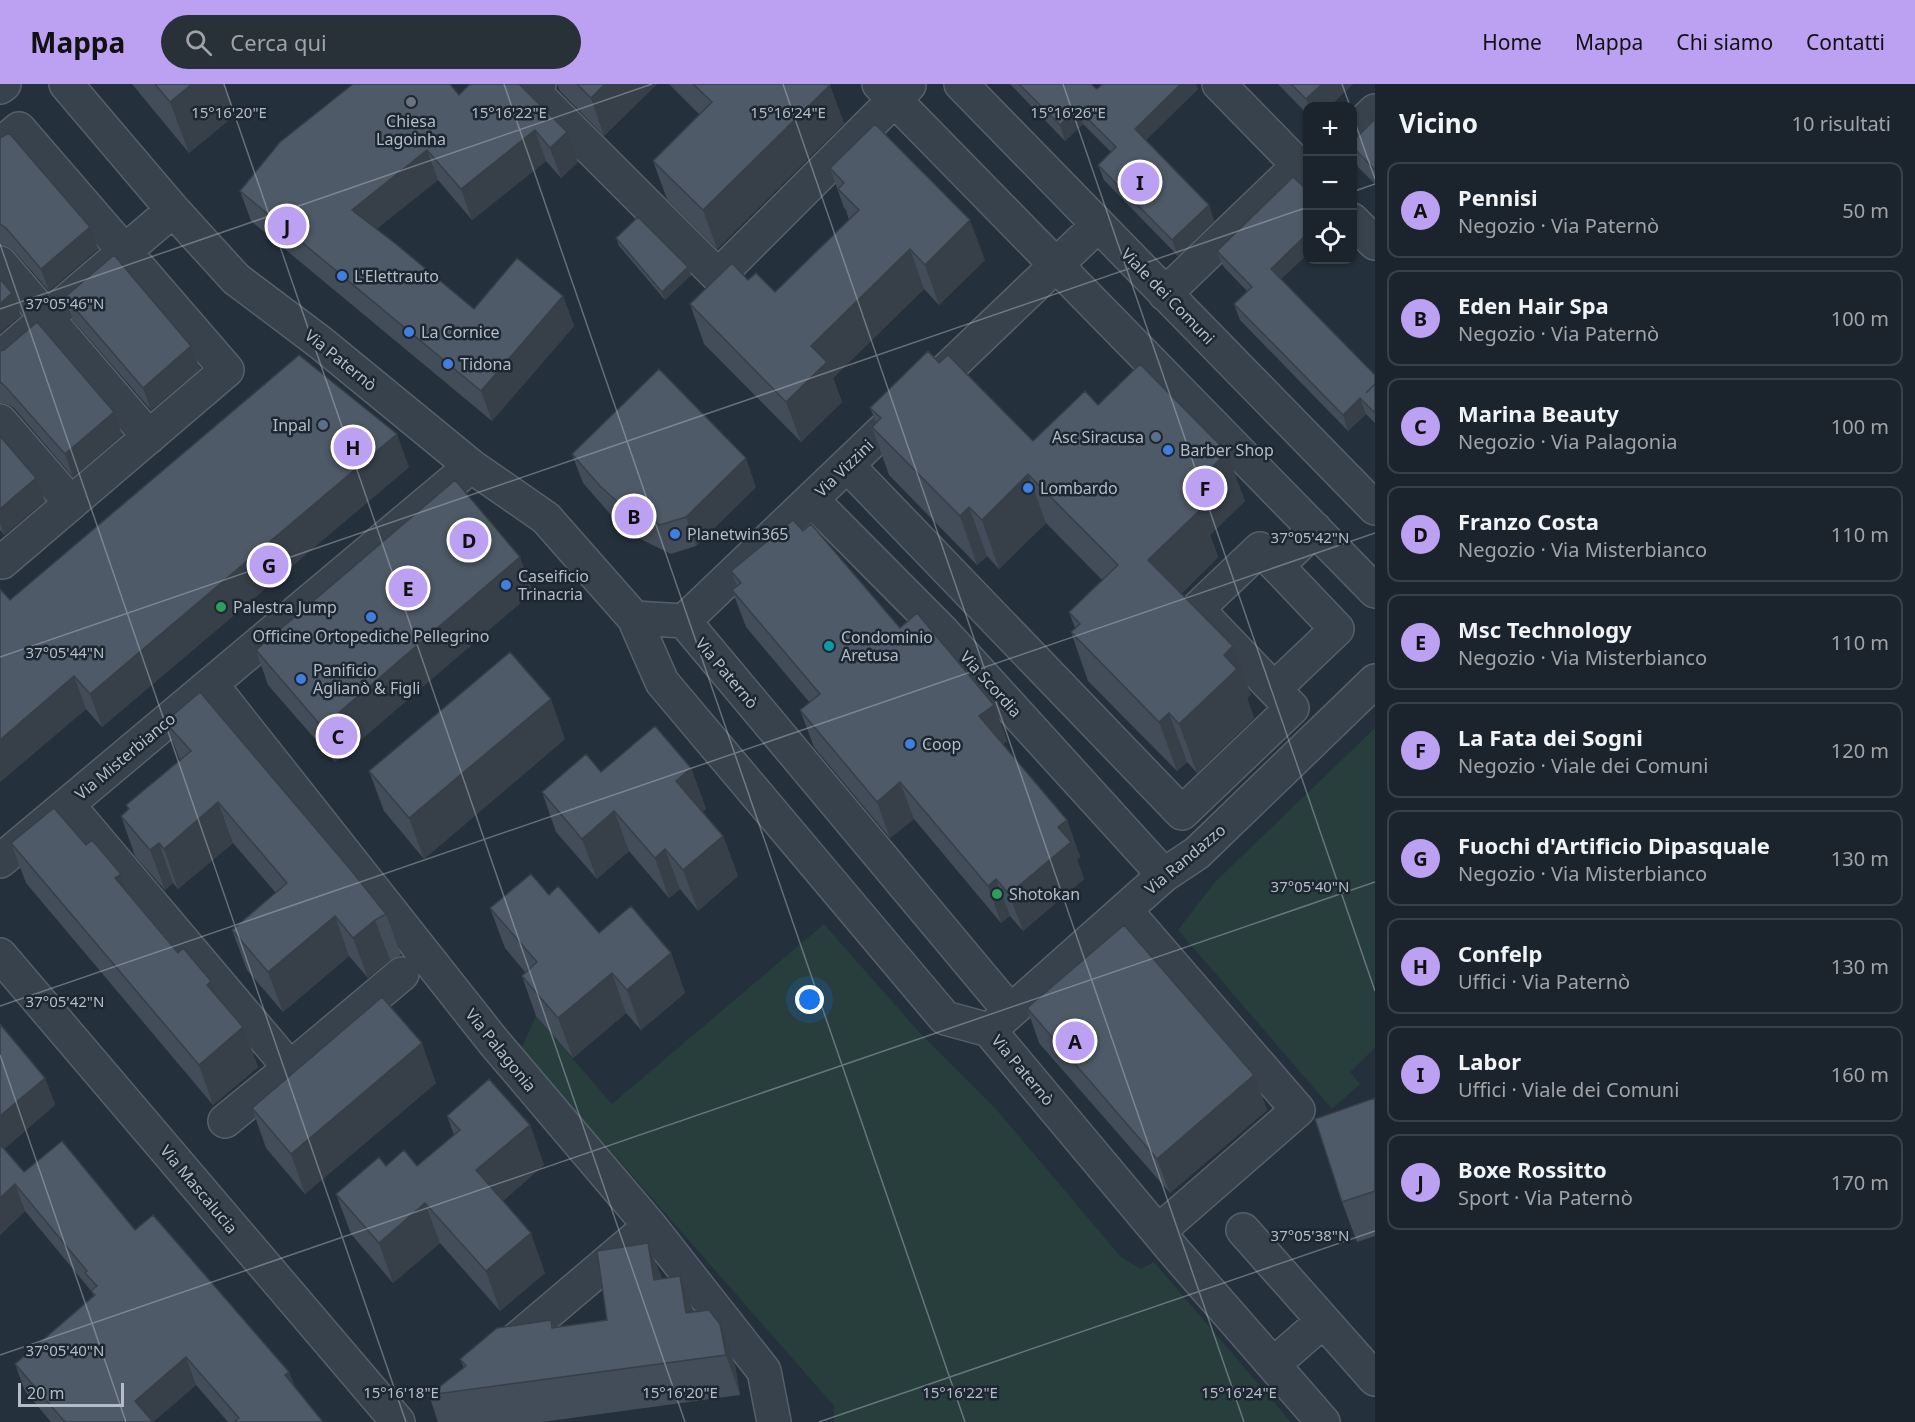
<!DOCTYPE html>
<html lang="it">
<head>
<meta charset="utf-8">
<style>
  :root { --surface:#1b242c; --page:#283038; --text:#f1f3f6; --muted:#a0a4a9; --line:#394148; --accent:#bca0f2 }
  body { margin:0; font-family:"Noto Sans",sans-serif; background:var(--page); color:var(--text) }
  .controls { position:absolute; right:18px; top:18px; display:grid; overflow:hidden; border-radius:12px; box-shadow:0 2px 4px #0004 }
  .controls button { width:54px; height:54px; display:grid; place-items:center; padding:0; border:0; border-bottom:2px solid var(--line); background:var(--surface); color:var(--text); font:30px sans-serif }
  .scale { position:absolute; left:18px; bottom:15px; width:106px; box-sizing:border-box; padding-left:6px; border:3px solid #b4bdc7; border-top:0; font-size:16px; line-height:21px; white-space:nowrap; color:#b4bdc7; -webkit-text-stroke:4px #1d2731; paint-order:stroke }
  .you { position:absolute; left:810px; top:916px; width:21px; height:21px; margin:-15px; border:4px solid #fff; border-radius:50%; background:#1a73e8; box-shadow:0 0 0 9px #1a73e833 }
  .badge { display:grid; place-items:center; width:39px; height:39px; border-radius:50%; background:var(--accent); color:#111; font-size:20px; font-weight:700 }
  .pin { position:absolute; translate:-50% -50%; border:3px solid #fff; box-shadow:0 2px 6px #0006 }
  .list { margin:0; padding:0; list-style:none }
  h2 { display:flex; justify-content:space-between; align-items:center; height:78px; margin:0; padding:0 24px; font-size:26px }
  h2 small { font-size:20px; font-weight:400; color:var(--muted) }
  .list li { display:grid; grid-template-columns:39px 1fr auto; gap:18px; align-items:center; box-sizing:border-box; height:96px; margin:0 12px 12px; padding:0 12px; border:2px solid var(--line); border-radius:12px }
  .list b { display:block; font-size:22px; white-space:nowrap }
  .list p { margin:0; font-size:20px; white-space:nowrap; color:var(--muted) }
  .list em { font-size:20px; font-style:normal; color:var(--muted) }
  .icon { flex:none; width:33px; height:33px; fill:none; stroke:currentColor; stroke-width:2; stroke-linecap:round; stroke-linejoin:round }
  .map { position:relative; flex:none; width:1375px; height:1338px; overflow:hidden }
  header { display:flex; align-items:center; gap:36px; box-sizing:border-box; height:84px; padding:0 30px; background:var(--accent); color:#111 }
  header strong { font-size:28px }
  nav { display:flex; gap:33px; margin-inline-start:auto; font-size:21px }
  .search { width:420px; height:54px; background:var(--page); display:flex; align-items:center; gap:15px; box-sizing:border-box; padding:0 21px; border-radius:33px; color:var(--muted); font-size:22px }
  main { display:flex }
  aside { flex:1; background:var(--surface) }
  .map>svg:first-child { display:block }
</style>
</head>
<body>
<header>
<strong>Mappa</strong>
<div class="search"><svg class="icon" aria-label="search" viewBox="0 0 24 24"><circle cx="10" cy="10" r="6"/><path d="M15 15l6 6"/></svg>Cerca qui</div>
<nav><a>Home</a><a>Mappa</a><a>Chi siamo</a><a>Contatti</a></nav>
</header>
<main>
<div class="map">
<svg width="1375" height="1338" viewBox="0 0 1375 1338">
  <rect width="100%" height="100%" fill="#24303b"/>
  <path fill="#273e3d" d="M1375,644V964L1350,988L1360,1000L1332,1025L1178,846L1215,798Z
    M824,840L919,948L996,1025L1121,1173L1141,1185L1154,1178L1291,1338H834V1322L543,990L522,963L536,932L612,1020Z"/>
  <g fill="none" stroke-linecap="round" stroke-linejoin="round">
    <g stroke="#56606a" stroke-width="36">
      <path id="minor" d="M66,0L173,126L236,195L321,259L471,382L546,434L634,534L662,598L945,934L989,946L1174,1167L1323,1338
        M539,0L532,6L718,192L909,1
        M879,0L1375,507
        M961,0L1375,424
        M1219,0L1308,91
        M0,3L4,0
        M1352,49L1375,27
        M0,61L19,45L227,286L2,478L0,476
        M1352,136L1375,159
        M0,179L149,353
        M1165,210L1299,81
        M0,274L173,126
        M0,337L71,419
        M847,381L1182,729L1292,624L1197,525L1260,465L1277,482L1315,445
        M812,416L943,548L1164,791
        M634,534L684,537L1010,927
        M684,537L1098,141
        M211,600L493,957L650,1142L764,1287L774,1338
        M1274,605L1337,545L1277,482
        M68,721L290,984L225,1037
        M0,777L471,382
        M1125,826L1298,1026L1159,1147
        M0,871L398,1338
        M993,943L1164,791L1197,769L1375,597
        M290,984L402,890
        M1243,1146L1375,1295
        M504,1266L650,1142
        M1274,1280L1323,1237"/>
    </g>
    <use href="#minor" stroke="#38424c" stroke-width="33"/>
  </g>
  <path fill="#434d59" d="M132,0H224L235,31L189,69Z
    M519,0L578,78L561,94L546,77L472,136L438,96L376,145L474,225L563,212L574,242L492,337L251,137L240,107Z
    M557,0H657L604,52L560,7Z
    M669,0H829L844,39L717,165L667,115L653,77L700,31Z
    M1010,0H1091L1097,5H1198L1146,56L1209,121L1214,137L1178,172L1104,96L1098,81L1111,68L1083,40L1065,57Z
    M1278,0H1353L1330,22H1308V31Z
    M1375,35V100L1358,83L1353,68V57Z
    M0,54L90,143L98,165L49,207L14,167L7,162L0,161Z
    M830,84L985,176L939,221L924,205L833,294L842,318L801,358L704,260L690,220L748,196L775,208L849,136L846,126L844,124Z
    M616,154L688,183L691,191L665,216L619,162Z
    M1217,167L1281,195L1375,291V339L1366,330L1348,347L1240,236L1234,220L1247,207L1223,182Z
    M65,213L191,262L200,285L151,326L73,236Z
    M0,267L122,351L73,393L14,324L7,320L0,319Z
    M939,279L1033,357L1098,321L1245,417L1210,451L1218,473L1181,510L1251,611L1247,614L1254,634L1197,689L1187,678L1177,687L1088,597L1071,548L1075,544L1069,528L1102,496L1046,439L999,485L987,472L977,481L889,391L872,343L876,338L870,324Z
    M0,352L45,417L4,451L0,446Z
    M572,370L756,403L696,462L671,470L632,451L611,431L583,399Z
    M409,383L102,643L86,625L0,698V505L10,516Z
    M803,447L900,544L994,621L1007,657L1003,660L1067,736L1080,773L1077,775L1084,795L1023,847L1010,832L1001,839L914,735L890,754L814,663L800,626L810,619L746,543L732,506L737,502L731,487Z
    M533,508L335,678L268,601L256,566Z
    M165,638L386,830L401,871L390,876L368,894L349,872L283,928L247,886L232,846L276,809L233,759L178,805L173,799L165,806L135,772L121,732L128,726L126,721L180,676Z
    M565,655L424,775L384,727L369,687Z
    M691,684L706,725L702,728L723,752L738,792L698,827L680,805L669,814L629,767L597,795L556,748L542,708L601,688Z
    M11,759L86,761L121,790L128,809L243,943L258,983L213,1021L26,799Z
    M549,811L599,849L671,869L685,909L641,946L626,929L573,974L536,932L522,892L525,888L505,864L490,824Z
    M1027,924L1254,991L1267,1026L1170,1109L1039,959Z
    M0,940L45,994L55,1021L4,1065L24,1088L135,1146L289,1288L295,1303L323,1338H228L196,1301L153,1338H51L25,1307L15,1280L93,1212L92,1208L25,1127L0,1151Z
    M436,999L305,1110L266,1064L252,1024Z
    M1375,1014V1152L1357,1158L1342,1118Z
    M447,1032L530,1041L544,1081L503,1117L545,1189L500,1227L440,1159L393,1199L351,1150L336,1110L386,1082H417L454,1051Z
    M648,1159L662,1195L693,1228L735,1281L740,1311L542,1338H438L429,1311L464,1284L460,1275L551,1236L554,1244L607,1236Z"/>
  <path fill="#373f48" d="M192,0H224L235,31L189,69L170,18Z
    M605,0H657L604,52L591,14Z
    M1181,0H1196L1198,5L1141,61L1135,45Z
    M1322,0H1353L1330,22H1309L1306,15Z
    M830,1L844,39L717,165L703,126Z
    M1077,24L1083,40L1065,57L1060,41Z
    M535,46L546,77L472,136L461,105Z
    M567,48L578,78L561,94L550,64Z
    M427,66L438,96L363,156L352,126Z
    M1209,121L1214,137L1178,172L1172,156Z
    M970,136L985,176L939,221L925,181Z
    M90,143L98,165L49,207L41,185Z
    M1308,149V170L1276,200L1271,185Z
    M910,165L924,205L833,294L842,318L801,358L786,318L811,262Z
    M688,183L691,191L665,216L662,208Z
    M12,209L21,232L0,249V220Z
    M563,212L574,242L492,337L481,307Z
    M191,262L200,285L151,326L143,304Z
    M1360,314L1366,330L1348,347L1343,331Z
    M114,328L122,351L73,393L65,370Z
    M397,350L409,383L102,643L90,610Z
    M1227,368L1245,417L1210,451L1218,473L1166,525L1148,476L1186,409Z
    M746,374L756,403L696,462L686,433Z
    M1028,390L1046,439L999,485L982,436Z
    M36,394L45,417L4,451L0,439V425Z
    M969,423L987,472L977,481L960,432Z
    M520,473L533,508L335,678L322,643Z
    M1233,562L1251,611L1247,614L1254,634L1197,689L1179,640L1224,571Z
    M74,592L86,625L0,698V656Z
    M551,615L565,655L424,775L409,734Z
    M994,621L1007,657L993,669L979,632Z
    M1169,629L1187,678L1177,687L1159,638Z
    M691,684L706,725L691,737L676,697Z
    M900,698L914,735L890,754L877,718Z
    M218,718L233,759L178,805L164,765Z
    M614,727L629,767L597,795L582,755Z
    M1067,736L1080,773L1077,775L1084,795L1023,847L1009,810L1058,743Z
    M723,752L738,792L698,827L683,786Z
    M159,759L173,799L165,806L150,766Z
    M665,765L680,805L669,814L655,774Z
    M121,790L135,830L115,794Z
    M996,795L1010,832L1001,839L988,802Z
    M335,832L349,872L283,928L268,888Z
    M375,836L390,876L368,894L353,854Z
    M671,869L685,909L641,946L627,906Z
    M612,889L626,929L573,974L558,934Z
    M211,897L226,937L207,901Z
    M243,943L258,983L213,1021L199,981Z
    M422,959L436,999L305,1110L291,1070Z
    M1254,991L1267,1026L1170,1109L1157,1075Z
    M45,994L55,1021L0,1068V1032Z
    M530,1041L544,1081L491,1127L476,1086Z
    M15,1100L25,1127L0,1151V1114Z
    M425,1119L440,1159L393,1199L379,1159Z
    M531,1149L545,1189L500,1227L486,1187Z
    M648,1159L663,1199L654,1196Z
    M680,1192L695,1232L686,1229Z
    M720,1240L735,1281L740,1311L726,1271Z
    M186,1273L196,1301L153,1338L135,1317Z
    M289,1288L299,1315L285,1291Z"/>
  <path fill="#4e5a67" stroke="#373f48" stroke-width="1.5" d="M155,0H192L170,18Z
    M353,0H450L459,11L470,0H519L567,48L550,64L535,46L461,105L427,66L352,126L396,160L474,225L517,174L563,212L481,307L240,107L280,58Z
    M577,0H605L591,14Z
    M693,0H829L830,1L703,126L653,77L712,18Z
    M1019,0H1091L1097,5L1102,0H1181L1135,45L1209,121L1172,156L1098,81L1116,63L1077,24L1060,41Z
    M1291,0H1322L1306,15Z
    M1375,35V86L1353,63V57Z
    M875,40L970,136L925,181L910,165L811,262L827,278L786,318L690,220L732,179L748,196L756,189L775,208L859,126L838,105L844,99L830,84Z
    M9,49L90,143L41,185L6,144L0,140V54Z
    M1293,93L1308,107V149L1271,185L1375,291V300L1366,309L1375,300V329L1360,314L1343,331L1234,220L1252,203L1217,167Z
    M638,133L688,183L662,208L616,154Z
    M114,171L191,262L143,304L65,213Z
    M0,195L12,209L0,220Z
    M37,238L114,328L65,370L5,302L0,298V267L4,266Z
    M928,267L939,279L948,271L1033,357L1085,307L1098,321L1140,280L1227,368L1186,409L1201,425L1148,476L1233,562L1224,571L1237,585L1179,640L1169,629L1159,638L1071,548L1080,540L1069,528L1118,481L1028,390L982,436L969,423L960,432L872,343L881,334L870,324Z
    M299,271L397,350L90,610L74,592L0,656V505L10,516Z
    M659,285L746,374L686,433L660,441L622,422L600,402L572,370Z
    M0,352L36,394L0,425Z
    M455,396L520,473L322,643L256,566Z
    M793,436L803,447L811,440L900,544L917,529L994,621L979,632L1067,736L1058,743L1071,758L1009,810L996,795L988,802L900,698L877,718L800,626L820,610L732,506L741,499L731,487Z
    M510,568L551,615L409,734L369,687Z
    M200,608L350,785L386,830L375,836L353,854L335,832L268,888L232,846L287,799L218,718L164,765L159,759L150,766L121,732L129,725L126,721L191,667L165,638Z
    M655,642L691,684L676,697L723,752L683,786L665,765L655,774L614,727L582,755L542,708L586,670L601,688Z
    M54,724L86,761L92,756L121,790L115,794L178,869L183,864L211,897L207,901L243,943L199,981L11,759Z
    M531,790L549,811L558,802L599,849L631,822L671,869L627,906L612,889L558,934L522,892L537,878L490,824Z
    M1124,841L1254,991L1157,1075L1027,924Z
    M382,913L422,959L291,1070L252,1024Z
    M0,940L45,994L0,1032Z
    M489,995L530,1041L476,1086L531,1149L486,1187L425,1119L379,1159L336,1110L379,1073L386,1082L404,1066L417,1082L460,1046L447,1032Z
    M1375,1014V1107L1342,1118L1315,1035Z
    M62,1057L135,1146L153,1131L289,1288L285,1291L323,1338H234L239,1334L186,1273L135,1317L153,1338H65L15,1280L95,1211L91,1207L97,1202L85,1189L87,1187L15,1100L0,1114V1060L24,1088Z
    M648,1159L654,1196L680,1192L686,1229L709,1226L720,1240L726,1271L429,1311L466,1282L460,1275L497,1244L551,1236L552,1244L607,1236L597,1167Z"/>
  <path fill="none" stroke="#b4bdc7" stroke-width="1.5" stroke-opacity="0.45" d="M224,0L685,1338M504,0L965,1338M783,0L1244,1338M1063,0L1375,907M1342,0L1350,22M1352,30L1375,95M1352,108L1375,100M0,160L406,1338M0,225L652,0M0,573L1308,123M0,922L1375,449M0,971L126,1338M0,1271L1375,798M819,1338L1375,1147"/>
  <circle fill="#6b7280" stroke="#1d2731" stroke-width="2" cx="411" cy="18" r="6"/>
  <g fill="#3f7fe0" stroke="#1d2731" stroke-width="2">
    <circle cx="342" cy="192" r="6"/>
    <circle cx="409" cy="248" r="6"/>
    <circle cx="448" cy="280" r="6"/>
    <circle cx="1168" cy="366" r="6"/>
    <circle cx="1028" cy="404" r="6"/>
    <circle cx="675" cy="450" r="6"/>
    <circle cx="506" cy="501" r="6"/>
    <circle cx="371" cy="533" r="6"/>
    <circle cx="301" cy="595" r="6"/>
    <circle cx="910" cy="660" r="6"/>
  </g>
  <g fill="#5c6f8a" stroke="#1d2731" stroke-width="2">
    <circle cx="323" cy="341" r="6"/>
    <circle cx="1156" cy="353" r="6"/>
  </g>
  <g fill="#2e9e5b" stroke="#1d2731" stroke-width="2">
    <circle cx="221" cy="523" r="6"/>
    <circle cx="997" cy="810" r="6"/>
  </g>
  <circle fill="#0f9aa8" stroke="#1d2731" stroke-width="2" cx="829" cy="562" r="6"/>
  <g text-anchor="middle" stroke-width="5" stroke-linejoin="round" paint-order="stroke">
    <g font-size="16" fill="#b4bdc7" stroke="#1d2731" text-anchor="start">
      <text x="411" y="43" text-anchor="middle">Chiesa<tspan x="411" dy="18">Lagoinha</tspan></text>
      <text x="354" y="198">L'Elettrauto</text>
      <text x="421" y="254">La Cornice</text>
      <text x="460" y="286">Tidona</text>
      <text x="311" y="347" text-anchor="end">Inpal</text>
      <text x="1144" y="359" text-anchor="end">Asc Siracusa</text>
      <text x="1180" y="372">Barber Shop</text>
      <text x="1040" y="410">Lombardo</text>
      <text x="687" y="456">Planetwin365</text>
      <text x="518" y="498">Caseificio<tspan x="518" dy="18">Trinacria</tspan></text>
      <text x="233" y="529">Palestra Jump</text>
      <text x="371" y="558" text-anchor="middle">Officine Ortopediche Pellegrino</text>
      <text x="841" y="559">Condominio<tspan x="841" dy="18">Aretusa</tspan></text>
      <text x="313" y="592">Panificio<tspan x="313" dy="18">Aglianò &amp; Figli</tspan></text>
      <text x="922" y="666">Coop</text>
      <text x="1009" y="816">Shotokan</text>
    </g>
    <g font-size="16" fill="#b4bdc7" stroke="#1d2731">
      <text transform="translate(1168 212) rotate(46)" y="6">Viale dei Comuni</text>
      <text transform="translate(341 276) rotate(39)" y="6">Via Paternò</text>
      <text transform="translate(844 384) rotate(-44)" y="6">Via Vizzini</text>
      <text transform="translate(727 589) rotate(50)" y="6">Via Paternò</text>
      <text transform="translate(991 600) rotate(48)" y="6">Via Scordia</text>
      <text transform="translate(125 672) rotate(-40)" y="6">Via Misterbianco</text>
      <text transform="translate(1185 775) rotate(-40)" y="6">Via Randazzo</text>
      <text transform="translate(501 966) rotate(51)" y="6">Via Palagonia</text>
      <text transform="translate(1023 986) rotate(50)" y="6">Via Paternò</text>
      <text transform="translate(199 1105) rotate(50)" y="6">Via Mascalucia</text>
    </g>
  </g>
  <g font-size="15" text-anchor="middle" fill="#b4bdc7" stroke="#1d2731" stroke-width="5" stroke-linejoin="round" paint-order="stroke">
    <text x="229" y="34">15°16'20"E</text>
    <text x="509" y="34">15°16'22"E</text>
    <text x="788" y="34">15°16'24"E</text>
    <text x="1068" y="34">15°16'26"E</text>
    <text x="65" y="225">37°05'46"N</text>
    <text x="1310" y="459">37°05'42"N</text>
    <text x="65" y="574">37°05'44"N</text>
    <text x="1310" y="808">37°05'40"N</text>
    <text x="65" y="923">37°05'42"N</text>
    <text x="1310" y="1157">37°05'38"N</text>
    <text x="65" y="1272">37°05'40"N</text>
    <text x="401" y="1314">15°16'18"E</text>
    <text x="680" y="1314">15°16'20"E</text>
    <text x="960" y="1314">15°16'22"E</text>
    <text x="1239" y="1314">15°16'24"E</text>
  </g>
</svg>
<div class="controls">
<button>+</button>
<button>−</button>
<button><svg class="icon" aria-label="locate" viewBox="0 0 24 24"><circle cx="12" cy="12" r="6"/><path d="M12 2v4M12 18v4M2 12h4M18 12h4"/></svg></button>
</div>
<div class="scale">20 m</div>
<div class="you"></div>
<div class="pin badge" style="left:1075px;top:957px">A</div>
<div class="pin badge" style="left:634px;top:432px">B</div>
<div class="pin badge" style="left:338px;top:652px">C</div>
<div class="pin badge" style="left:469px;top:456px">D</div>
<div class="pin badge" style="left:408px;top:504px">E</div>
<div class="pin badge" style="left:1205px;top:404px">F</div>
<div class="pin badge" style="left:269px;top:481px">G</div>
<div class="pin badge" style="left:353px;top:363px">H</div>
<div class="pin badge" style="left:1140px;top:98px">I</div>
<div class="pin badge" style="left:287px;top:142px">J</div>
</div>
<aside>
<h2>Vicino<small>10 risultati</small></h2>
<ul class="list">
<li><span class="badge">A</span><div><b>Pennisi</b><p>Negozio · Via Paternò</p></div><em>50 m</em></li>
<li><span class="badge">B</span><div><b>Eden Hair Spa</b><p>Negozio · Via Paternò</p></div><em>100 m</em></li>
<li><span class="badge">C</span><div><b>Marina Beauty</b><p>Negozio · Via Palagonia</p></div><em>100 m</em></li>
<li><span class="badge">D</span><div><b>Franzo Costa</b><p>Negozio · Via Misterbianco</p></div><em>110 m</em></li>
<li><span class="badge">E</span><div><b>Msc Technology</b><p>Negozio · Via Misterbianco</p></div><em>110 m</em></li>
<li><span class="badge">F</span><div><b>La Fata dei Sogni</b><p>Negozio · Viale dei Comuni</p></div><em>120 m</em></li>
<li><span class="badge">G</span><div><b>Fuochi d'Artificio Dipasquale</b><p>Negozio · Via Misterbianco</p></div><em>130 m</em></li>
<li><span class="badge">H</span><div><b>Confelp</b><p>Uffici · Via Paternò</p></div><em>130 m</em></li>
<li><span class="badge">I</span><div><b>Labor</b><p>Uffici · Viale dei Comuni</p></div><em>160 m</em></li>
<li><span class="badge">J</span><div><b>Boxe Rossitto</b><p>Sport · Via Paternò</p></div><em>170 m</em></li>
</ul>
</aside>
</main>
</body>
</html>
